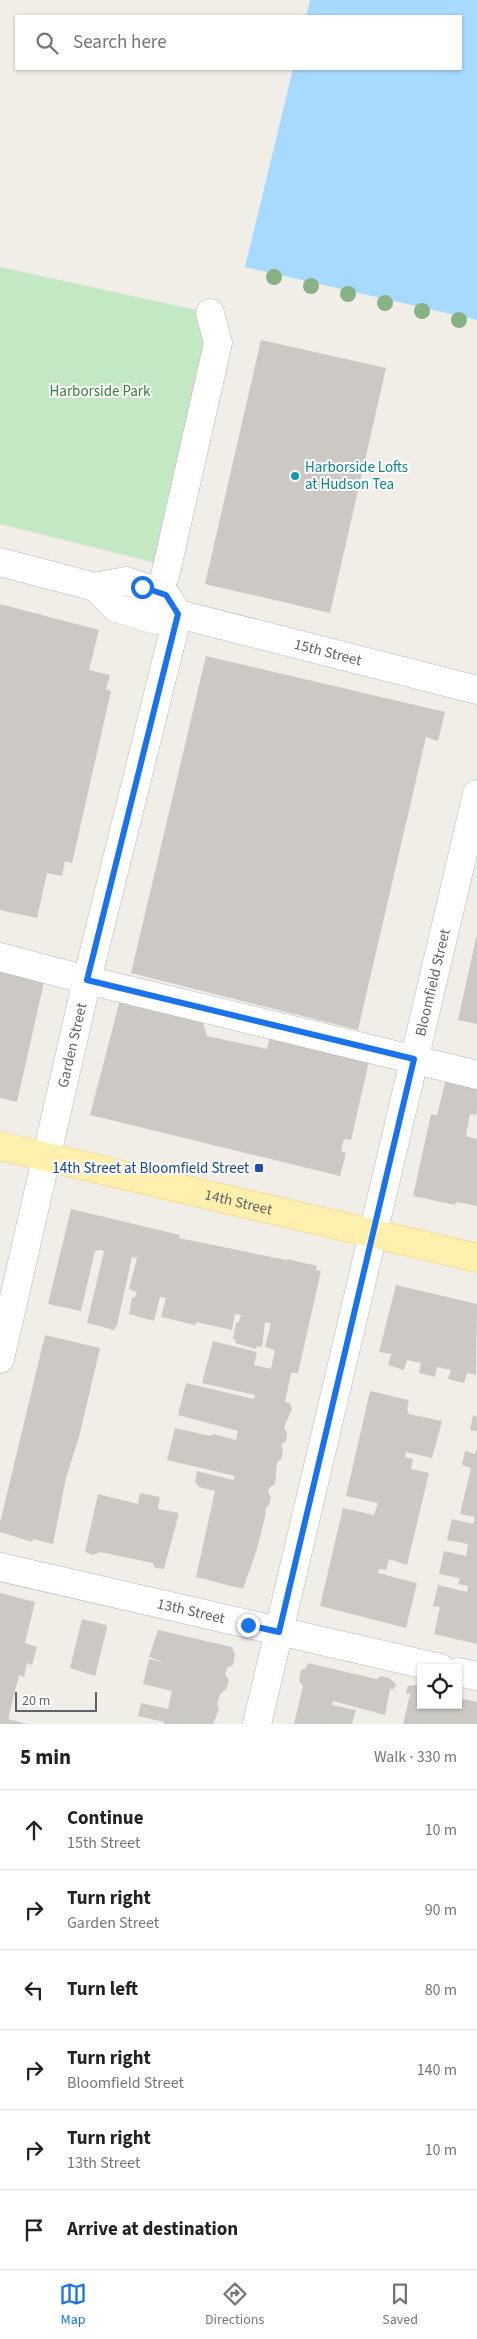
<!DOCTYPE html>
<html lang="en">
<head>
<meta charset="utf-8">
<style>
  :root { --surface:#fff; --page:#f2f2f2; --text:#222; --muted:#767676; --line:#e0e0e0; --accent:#1a73e8 }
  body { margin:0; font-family:"Source Sans 3",sans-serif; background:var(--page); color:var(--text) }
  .controls { position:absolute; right:15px; bottom:15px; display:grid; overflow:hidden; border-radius:0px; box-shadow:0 1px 4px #0004 }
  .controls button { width:45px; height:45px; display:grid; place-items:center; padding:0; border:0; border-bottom:1px solid var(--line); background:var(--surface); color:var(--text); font:25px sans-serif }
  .scale { position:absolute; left:15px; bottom:12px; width:82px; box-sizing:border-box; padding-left:5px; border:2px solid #5e6267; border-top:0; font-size:14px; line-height:18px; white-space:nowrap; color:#5e6267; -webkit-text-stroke:4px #fff; paint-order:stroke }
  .stop { position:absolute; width:15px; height:15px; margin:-11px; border:4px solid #1a73e8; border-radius:50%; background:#fff }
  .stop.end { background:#1a73e8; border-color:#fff; box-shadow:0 1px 5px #0008 }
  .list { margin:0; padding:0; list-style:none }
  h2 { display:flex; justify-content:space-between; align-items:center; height:65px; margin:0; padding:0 20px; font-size:21px }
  h2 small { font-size:16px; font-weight:400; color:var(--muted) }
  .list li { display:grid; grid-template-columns:32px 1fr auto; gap:15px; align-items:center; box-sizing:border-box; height:80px; padding:0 20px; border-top:1px solid var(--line) }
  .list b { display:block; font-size:19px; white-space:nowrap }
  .list p { margin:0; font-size:16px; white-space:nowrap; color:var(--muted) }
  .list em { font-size:16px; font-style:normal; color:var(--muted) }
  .icon { flex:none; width:28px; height:28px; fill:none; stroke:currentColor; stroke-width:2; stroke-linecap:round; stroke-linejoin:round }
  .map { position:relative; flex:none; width:477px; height:1724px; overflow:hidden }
  .search { position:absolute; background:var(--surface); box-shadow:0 1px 4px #0004; left:15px; right:15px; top:15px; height:55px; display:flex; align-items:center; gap:12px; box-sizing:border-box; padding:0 18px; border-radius:0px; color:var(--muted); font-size:19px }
  .sheet { height:545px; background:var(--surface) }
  nav { display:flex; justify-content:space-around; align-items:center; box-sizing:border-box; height:70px; border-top:1px solid var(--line); background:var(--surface); font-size:14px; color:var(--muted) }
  nav a { display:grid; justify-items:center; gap:2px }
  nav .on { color:var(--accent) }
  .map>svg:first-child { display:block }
</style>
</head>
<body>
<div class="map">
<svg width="477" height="1724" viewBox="0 0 477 1724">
  <rect width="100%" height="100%" fill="#f0eee7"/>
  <path fill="#c4e8c4" d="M0,267L210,313L217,345L156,563L0,524Z"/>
  <path fill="#a8daff" d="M310,0H477V320L245,267L293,69H461V16H306Z"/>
  <path fill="#ccc9c4" d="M261,340L386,368L330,613L205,584Z
    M0,604L99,630L89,670L110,675L106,689L111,691L72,863L65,861L62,876L47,873L37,918L0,910Z
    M206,656L445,712L438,741L426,737L358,1030L131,973Z
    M476,938H477V1024L458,1020Z
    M0,972L44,982L17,1102L0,1098Z
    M120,1000L202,1019L207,1036L267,1049L271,1033L370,1057L351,1140L344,1139L341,1151L346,1153L340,1176L90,1115Z
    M446,1079L477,1086V1108L476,1115L470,1114L466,1136L477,1139V1206L456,1202L455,1205L413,1196L431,1114L437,1115Z
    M71,1209L180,1235L179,1238L286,1260V1264L287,1259L317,1266L316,1270L321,1271L298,1373H291L285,1402L290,1403L292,1409L284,1427L287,1433L286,1441L281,1445L283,1451L281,1459L277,1462L275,1484L269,1488L268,1492L271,1497L269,1505L265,1509L266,1513L257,1549L243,1589L196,1577L215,1491L199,1487L195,1482L197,1471L233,1480L235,1476L167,1460L175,1428L210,1436L214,1434L236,1440L238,1431L178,1415L186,1383L254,1399L255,1395L202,1383L213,1341L257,1352L254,1365L271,1369L275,1350L265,1347L271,1324L265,1322L262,1347L257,1346L256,1349L235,1343L236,1340L233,1339L236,1323L239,1322L241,1315L235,1314L232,1330L196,1322L195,1325L161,1317L166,1298L160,1297L154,1321L129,1314L132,1298L135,1297L137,1292L129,1289L137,1258L132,1257L117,1325L114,1330L87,1323L104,1251L99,1250L95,1251L81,1311L48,1304Z
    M396,1285L477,1304L476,1375L467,1373L464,1383L448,1379L451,1370L437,1367L435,1377L419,1373L421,1363L407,1360L404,1370L388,1365L391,1354L379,1352Z
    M45,1335L100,1348L79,1437L66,1478L53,1544L33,1539L32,1542L0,1532V1523Z
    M370,1391L409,1400L407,1409L409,1414L442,1421L432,1458L406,1452L405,1457L413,1459L411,1469L429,1473L407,1565L389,1559L386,1570L379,1569L378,1573L417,1583L406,1628L320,1606L343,1508L374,1515L378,1503L346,1496Z
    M473,1415L477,1417V1431L470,1430Z
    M476,1450H477V1644L434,1634L440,1607L433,1606L438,1585L467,1592L468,1586L458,1584L460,1578L439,1574L444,1551L466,1556L468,1544L447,1540L452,1519L473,1524L475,1517L460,1514L471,1468L462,1465L465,1451L475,1454Z
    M140,1493L160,1497L158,1509L179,1513L164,1569L155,1568L153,1563L100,1552L93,1555L85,1552L98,1494L138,1504Z
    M0,1593L35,1602L25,1643L37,1647L32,1665L27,1663L24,1677L19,1675L8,1719L27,1724H0Z
    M82,1619L106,1625L107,1628L95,1676L70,1668Z
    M158,1630L232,1647L235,1655L233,1665L227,1668L225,1675L229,1680L226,1689L220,1694L217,1705L219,1709L213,1724H164V1722L138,1716L141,1703L168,1709L172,1691L143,1684L149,1659L165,1663L149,1657Z
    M308,1663L376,1679L381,1676L389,1678L396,1684L394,1689H390L385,1715L333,1701L332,1705L356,1710L352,1724H294L303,1686L299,1681L301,1670L306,1668Z
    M416,1685L421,1686V1705H458V1698L477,1702V1724H403L410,1694L406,1693L408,1686Z"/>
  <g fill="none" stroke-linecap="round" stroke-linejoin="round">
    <g stroke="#b4b7bb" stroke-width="29">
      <g id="minor">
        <path d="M0,562L95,587L126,581L166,595L177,613"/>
        <path d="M165,576L218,343L210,313"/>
        <path id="s1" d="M95,587L116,608L155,620L178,614L477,690"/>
        <path d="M0,957L87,980L477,1075"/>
        <path id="s2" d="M0,1359L87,980L178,614"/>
        <path id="s3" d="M0,1567L440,1668"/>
        <path d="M458,1672L477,1676"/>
        <path id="s4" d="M257,1724L477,794"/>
      </g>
    </g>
    <g stroke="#f2c85e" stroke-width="29">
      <g id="major">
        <path id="s5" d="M0,1146L477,1258"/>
      </g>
    </g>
    <use href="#minor" stroke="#fff" stroke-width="28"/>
    <use href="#major" stroke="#fff1ad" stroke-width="28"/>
  </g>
  <g fill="#88b286">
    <circle cx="274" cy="277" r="8"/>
    <circle cx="311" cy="286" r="8"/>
    <circle cx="348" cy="294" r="8"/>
    <circle cx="385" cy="303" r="8"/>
    <circle cx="422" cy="311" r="8"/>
    <circle cx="459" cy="320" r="8"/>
  </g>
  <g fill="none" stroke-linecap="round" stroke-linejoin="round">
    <path stroke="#1a73e8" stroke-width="6" d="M142,587L166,595L178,614L87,980L414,1059L279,1632L248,1625"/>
  </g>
  <circle fill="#0f9aa8" stroke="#fff" stroke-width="2" cx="295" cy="476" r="5"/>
  <rect fill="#1a4fb4" stroke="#fff" stroke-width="2" x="254" y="1163" width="10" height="10" rx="2.5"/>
  <g text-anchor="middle" stroke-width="4" stroke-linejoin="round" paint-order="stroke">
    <g font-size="15" fill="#338137" stroke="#fff">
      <text x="100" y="396">Harborside Park</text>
    </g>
    <g font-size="15" fill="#0d838f" stroke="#fff" text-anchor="start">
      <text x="305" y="472">Harborside Lofts<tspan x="305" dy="17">at Hudson Tea</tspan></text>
    </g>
    <g font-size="15" fill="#5e6267" stroke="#fff">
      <text dy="5" stroke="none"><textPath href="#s1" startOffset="249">15th Street</textPath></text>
      <text dy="5" stroke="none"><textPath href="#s4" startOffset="762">Bloomfield Street</textPath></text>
      <text dy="5" stroke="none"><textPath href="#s2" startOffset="322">Garden Street</textPath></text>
      <text dy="5" stroke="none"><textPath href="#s5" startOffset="245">14th Street</textPath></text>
      <text dy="5" stroke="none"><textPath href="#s3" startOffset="196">13th Street</textPath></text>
    </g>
    <g font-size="15" fill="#164399" stroke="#fff" text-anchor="end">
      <text x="249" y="1173">14th Street at Bloomfield Street</text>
    </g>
  </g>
</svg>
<div class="controls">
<button><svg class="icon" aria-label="locate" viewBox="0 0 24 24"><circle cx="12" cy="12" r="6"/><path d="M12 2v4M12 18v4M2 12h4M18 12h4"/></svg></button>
</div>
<div class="scale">20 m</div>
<div class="stop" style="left:142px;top:587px"></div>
<div class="stop end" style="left:248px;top:1625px"></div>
<div class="search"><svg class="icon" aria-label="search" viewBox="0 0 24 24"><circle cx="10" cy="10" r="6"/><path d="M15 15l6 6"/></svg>Search here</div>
</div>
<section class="sheet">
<h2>5 min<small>Walk · 330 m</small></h2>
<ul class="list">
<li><svg class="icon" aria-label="ahead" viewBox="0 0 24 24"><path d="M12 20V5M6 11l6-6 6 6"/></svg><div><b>Continue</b><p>15th Street</p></div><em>10 m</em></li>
<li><svg class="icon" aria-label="right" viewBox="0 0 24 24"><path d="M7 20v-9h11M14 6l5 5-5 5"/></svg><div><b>Turn right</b><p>Garden Street</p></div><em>90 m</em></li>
<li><svg class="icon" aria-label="left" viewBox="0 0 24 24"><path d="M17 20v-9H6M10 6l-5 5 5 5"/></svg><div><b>Turn left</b></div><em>80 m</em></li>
<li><svg class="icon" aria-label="right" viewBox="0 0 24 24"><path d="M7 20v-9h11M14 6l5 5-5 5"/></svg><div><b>Turn right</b><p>Bloomfield Street</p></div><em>140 m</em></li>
<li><svg class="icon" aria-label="right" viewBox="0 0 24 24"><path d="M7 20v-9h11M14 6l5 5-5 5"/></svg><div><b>Turn right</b><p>13th Street</p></div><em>10 m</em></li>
<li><svg class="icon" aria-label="arrive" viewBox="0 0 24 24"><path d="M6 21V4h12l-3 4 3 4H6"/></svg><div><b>Arrive at destination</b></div></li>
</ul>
</section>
<nav>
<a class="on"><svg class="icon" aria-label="map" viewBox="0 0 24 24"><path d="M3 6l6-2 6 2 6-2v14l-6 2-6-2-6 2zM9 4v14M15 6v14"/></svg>Map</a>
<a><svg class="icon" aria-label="directions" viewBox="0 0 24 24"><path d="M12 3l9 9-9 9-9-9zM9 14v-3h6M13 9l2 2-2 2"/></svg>Directions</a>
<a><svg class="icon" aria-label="saved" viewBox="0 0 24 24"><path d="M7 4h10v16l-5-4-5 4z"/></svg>Saved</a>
</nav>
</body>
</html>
